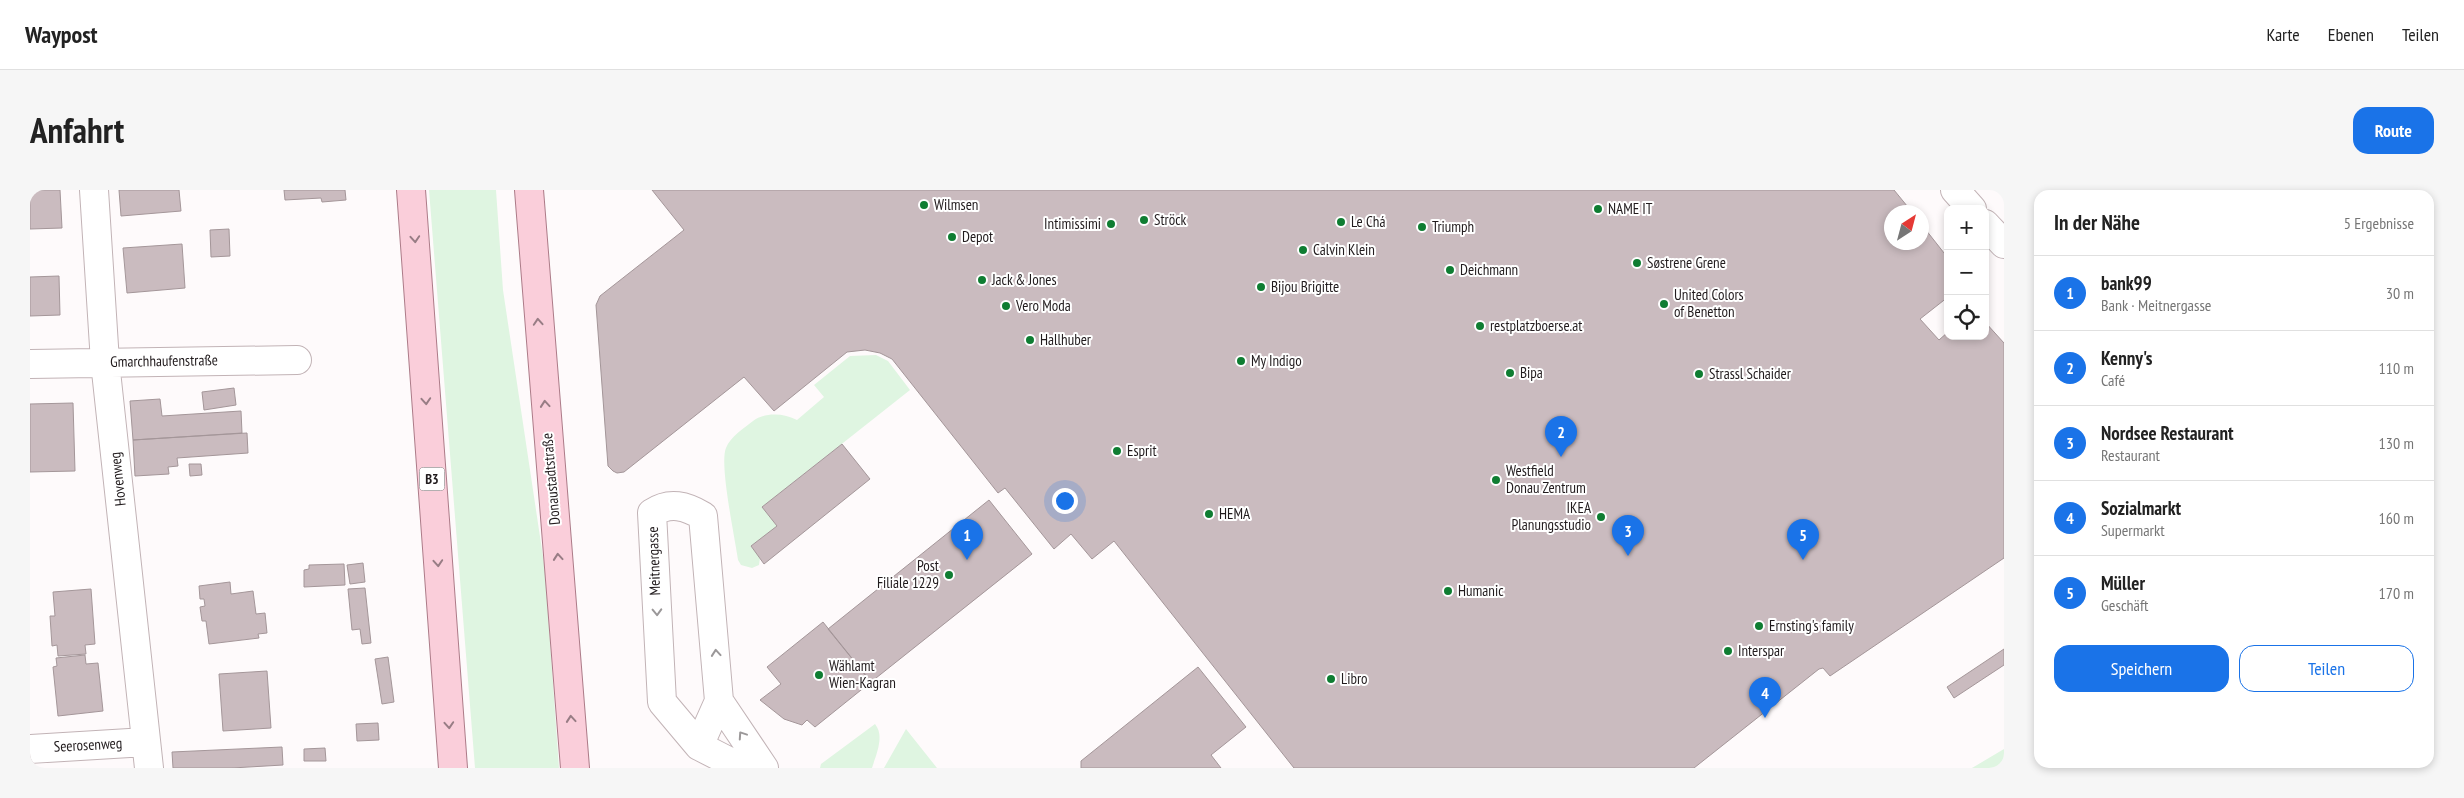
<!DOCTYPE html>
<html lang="de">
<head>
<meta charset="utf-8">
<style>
  :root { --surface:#fff; --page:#f6f6f6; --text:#222; --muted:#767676; --line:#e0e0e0; --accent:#1a73e8 }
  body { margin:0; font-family:"PT Sans Narrow",sans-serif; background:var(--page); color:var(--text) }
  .controls { position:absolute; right:15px; top:15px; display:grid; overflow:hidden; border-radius:10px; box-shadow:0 2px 8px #0003 }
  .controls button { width:45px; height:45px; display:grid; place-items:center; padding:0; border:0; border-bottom:1px solid var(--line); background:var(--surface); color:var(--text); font:25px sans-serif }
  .compass { position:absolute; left:1854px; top:15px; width:45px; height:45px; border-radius:50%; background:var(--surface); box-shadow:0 2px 8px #0003; rotate:36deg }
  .you { position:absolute; left:1034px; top:310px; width:18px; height:18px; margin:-12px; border:4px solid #fff; border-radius:50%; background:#1a73e8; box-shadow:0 0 0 8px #1a73e833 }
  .badge { display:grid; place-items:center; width:32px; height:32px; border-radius:50%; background:var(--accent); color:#fff; font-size:16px; font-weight:700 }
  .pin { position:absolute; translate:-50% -41px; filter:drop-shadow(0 1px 2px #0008) }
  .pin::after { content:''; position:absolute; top:26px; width:18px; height:15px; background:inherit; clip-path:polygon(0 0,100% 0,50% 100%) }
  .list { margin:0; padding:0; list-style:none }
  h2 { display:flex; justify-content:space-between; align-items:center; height:65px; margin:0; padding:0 20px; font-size:21px }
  h2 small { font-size:16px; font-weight:400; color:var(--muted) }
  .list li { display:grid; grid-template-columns:32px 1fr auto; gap:15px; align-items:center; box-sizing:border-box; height:75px; padding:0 20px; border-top:1px solid var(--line) }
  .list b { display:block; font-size:19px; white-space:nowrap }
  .list p { margin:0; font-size:16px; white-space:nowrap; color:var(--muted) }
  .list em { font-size:16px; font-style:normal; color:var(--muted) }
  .actions { display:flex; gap:10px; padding:15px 20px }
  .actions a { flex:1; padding:11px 0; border:1px solid var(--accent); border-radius:15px; text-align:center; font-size:18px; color:var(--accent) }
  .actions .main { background:var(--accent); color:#fff }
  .icon { flex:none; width:28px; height:28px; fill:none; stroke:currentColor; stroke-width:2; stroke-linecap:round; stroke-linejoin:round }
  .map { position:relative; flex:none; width:1974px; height:578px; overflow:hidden; border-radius:15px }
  header { display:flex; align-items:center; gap:30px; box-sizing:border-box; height:70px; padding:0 25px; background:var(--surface); border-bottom:1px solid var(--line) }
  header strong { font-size:24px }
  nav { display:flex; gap:28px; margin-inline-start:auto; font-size:18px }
  .intro { display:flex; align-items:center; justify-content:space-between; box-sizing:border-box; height:120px; padding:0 30px }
  h1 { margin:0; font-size:35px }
  .button { padding:12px 22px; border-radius:15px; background:var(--accent); color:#fff; font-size:18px; font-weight:700 }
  main { display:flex; gap:30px; padding:0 30px }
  aside { flex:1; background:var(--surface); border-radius:15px; box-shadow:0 2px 8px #0003 }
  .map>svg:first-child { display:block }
</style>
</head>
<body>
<header>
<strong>Waypost</strong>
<nav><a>Karte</a><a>Ebenen</a><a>Teilen</a></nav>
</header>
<div class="intro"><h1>Anfahrt</h1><a class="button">Route</a></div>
<main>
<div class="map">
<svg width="1974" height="578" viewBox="0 0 1974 578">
  <rect width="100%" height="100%" fill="#fefafb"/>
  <path fill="#dff5e1" d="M399,0H466L473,100L515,380L529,578H445Z
    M846,165L858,171L880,200L732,317L747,336L721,356L730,368L729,375L722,378L711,375L708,370C705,348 689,274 696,258C700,247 714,238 723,231C735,222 754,223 767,230L794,207L784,195L820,166Z
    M845,534C855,546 846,565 842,578H790L791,574Z
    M876,539L907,578H854Z
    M1974,559V578H1942Z"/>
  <path fill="#cabbbf" stroke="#a49699" d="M0,0H30L32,38L0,39Z
    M89,0H149L151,21L91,26Z
    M254,0H315L316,10L292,12L291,8L255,10Z
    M622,0H1864L1882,22H1862V52H1892V35L1918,68V107L1890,129L1909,150L1918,142V146H1955V132L1974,153V368L1800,486L1793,478L1789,479L1664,578H1264L1084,351L1062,369L1041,344L1024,359L975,298L968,303L862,169L850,163L835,160L817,162L744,221L714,187L594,282L587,283L583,281L578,276L566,115L570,106L654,40Z
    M199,39L200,66L181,67L180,40Z
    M152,54L155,98L97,103L93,58Z
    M29,86L30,125L0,126V87Z
    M204,198L206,215L174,220L172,202Z
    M130,209L132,226L211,221L212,243L103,250L100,211Z
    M43,213L45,281L0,282V214Z
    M217,243L218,263L147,268L148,276L138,277L139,284L105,286L103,250Z
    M812,254L840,289L734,374L721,356L747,336L732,317Z
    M159,274H171L172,285L160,286Z
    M959,310L1002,364L841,492L798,439Z
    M333,373L335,392L320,394L317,375Z
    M314,374L315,395L274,397V380L279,379V375Z
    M200,392L201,404L223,401L226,424L235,423L237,443L228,444L229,448L179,454L176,431H172L170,417L175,416L174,409H170L169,396Z
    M335,398L341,453L332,454L330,439L322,440L318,399Z
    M61,399L65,454L55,455L56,464L28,466L27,455L22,456L20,426H25L23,402Z
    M793,432L841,492L785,537L777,530L772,535L754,529L730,510L751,494L737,477Z
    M1974,459V475L1924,508L1917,497Z
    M55,465L56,474L68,473L73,521L28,526L23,477L27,476L26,468Z
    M358,467L364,512L352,514L345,469Z
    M1168,477L1216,537L1181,565L1191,578H1051V571Z
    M237,481L241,538L193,541L189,484Z
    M348,533L349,550L327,551L326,534Z
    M252,557L253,575L202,578H143L142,562Z
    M295,558L296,571H274V559Z"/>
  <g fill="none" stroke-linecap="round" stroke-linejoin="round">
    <g stroke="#c2b3b6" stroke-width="30">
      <path id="minor" d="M64,0L75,172L119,578
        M1925,0L1942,19
        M1955,34L1974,54
        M0,174L267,170
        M689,511L734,578
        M669,556L689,511L673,326C656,316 640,311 622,323L632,512L669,556L712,578
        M0,559L116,552"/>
    </g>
    <g stroke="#ac7b88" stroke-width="30">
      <path id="major" d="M381,0L423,578
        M499,0L545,578"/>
    </g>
    <use href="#minor" stroke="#fff" stroke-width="28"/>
    <use href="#major" stroke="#faceda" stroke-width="28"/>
  </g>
  <defs><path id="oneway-chevron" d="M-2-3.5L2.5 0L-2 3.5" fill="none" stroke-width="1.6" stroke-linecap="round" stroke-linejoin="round" transform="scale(1.25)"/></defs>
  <g stroke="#987d85">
    <use href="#oneway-chevron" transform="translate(385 49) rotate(86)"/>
    <use href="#oneway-chevron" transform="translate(508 132) rotate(-94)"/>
    <use href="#oneway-chevron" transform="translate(396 211) rotate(86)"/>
    <use href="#oneway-chevron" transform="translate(515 214) rotate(-95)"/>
    <use href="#oneway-chevron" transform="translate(528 367) rotate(-95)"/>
    <use href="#oneway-chevron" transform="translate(408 373) rotate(86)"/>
    <use href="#oneway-chevron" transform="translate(541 529) rotate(-95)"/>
    <use href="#oneway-chevron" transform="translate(419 535) rotate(86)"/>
  </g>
  <g stroke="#9b9899">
    <use href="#oneway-chevron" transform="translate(627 422) rotate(88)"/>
    <use href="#oneway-chevron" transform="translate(686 463) rotate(-95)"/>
    <use href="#oneway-chevron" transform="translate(712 545) rotate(-124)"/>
  </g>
  <g fill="#0f7d32" stroke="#fff" stroke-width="2">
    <circle cx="894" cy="15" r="5"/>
    <circle cx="1568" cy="19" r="5"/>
    <circle cx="1114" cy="30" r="5"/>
    <circle cx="1311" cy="32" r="5"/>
    <circle cx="1081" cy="34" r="5"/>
    <circle cx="1392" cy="37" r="5"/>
    <circle cx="922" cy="47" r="5"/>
    <circle cx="1273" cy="60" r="5"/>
    <circle cx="1607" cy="73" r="5"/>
    <circle cx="1420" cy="80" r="5"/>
    <circle cx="952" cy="90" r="5"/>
    <circle cx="1231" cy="97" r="5"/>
    <circle cx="1634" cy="114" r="5"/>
    <circle cx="976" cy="116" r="5"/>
    <circle cx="1450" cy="136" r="5"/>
    <circle cx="1000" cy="150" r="5"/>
    <circle cx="1211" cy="171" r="5"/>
    <circle cx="1480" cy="183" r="5"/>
    <circle cx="1669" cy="184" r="5"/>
    <circle cx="1087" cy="261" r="5"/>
    <circle cx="1466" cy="290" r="5"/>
    <circle cx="1179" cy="324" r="5"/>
    <circle cx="1571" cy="327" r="5"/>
    <circle cx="919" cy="385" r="5"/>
    <circle cx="1418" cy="401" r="5"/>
    <circle cx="1729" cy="436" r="5"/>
    <circle cx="1698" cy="461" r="5"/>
    <circle cx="789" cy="485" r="5"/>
    <circle cx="1301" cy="489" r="5"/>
  </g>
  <g text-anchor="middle" stroke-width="4" stroke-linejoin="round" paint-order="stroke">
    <rect fill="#fff" stroke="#645f61" stroke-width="1" x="389.5" y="277.5" width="25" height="23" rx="4"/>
    <g font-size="14" font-weight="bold" fill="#211b1d">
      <text x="402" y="294">B3</text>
    </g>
    <g font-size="15" fill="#211b1d" stroke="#fff" text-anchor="start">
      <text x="904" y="20">Wilmsen</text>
      <text x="1578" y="24">NAME IT</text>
      <text x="1124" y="35">Ströck</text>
      <text x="1321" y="37">Le Chá</text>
      <text x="1071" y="39" text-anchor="end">Intimissimi</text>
      <text x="1402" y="42">Triumph</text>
      <text x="932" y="52">Depot</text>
      <text x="1283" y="65">Calvin Klein</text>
      <text x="1617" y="78">Søstrene Grene</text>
      <text x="1430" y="85">Deichmann</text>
      <text x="962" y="95">Jack &amp; Jones</text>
      <text x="1241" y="102">Bijou Brigitte</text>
      <text x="1644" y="110">United Colors<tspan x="1644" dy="17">of Benetton</tspan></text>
      <text x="986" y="121">Vero Moda</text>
      <text x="1460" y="141">restplatzboerse.at</text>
      <text x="1010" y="155">Hallhuber</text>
      <text x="1221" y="176">My Indigo</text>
      <text x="1490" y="188">Bipa</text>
      <text x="1679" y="189">Strassl Schaider</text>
      <text x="1097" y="266">Esprit</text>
      <text x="1476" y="286">Westfield<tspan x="1476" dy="17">Donau Zentrum</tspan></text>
      <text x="1561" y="323" text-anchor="end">IKEA<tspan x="1561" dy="17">Planungsstudio</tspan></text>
      <text x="1189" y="329">HEMA</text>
      <text x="909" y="381" text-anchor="end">Post<tspan x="909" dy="17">Filiale 1229</tspan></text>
      <text x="1428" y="406">Humanic</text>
      <text x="1739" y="441">Ernsting's family</text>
      <text x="1708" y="466">Interspar</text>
      <text x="799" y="481">Wählamt<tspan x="799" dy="17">Wien-Kagran</tspan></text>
      <text x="1311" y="494">Libro</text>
    </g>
    <g font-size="15" fill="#211b1d" stroke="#fff">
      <text transform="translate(134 171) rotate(-1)" y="5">Gmarchhaufenstraße</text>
      <text transform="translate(88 289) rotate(-96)" y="5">Hovenweg</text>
      <text transform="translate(521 289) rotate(-95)" y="5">Donaustadtstraße</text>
      <text transform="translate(624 371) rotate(-92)" y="5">Meitnergasse</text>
      <text transform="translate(58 555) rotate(-3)" y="5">Seerosenweg</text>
    </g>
  </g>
</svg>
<div class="controls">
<button>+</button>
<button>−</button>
<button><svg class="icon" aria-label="locate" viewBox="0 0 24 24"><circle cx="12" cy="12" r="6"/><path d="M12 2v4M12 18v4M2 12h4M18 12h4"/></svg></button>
</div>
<svg class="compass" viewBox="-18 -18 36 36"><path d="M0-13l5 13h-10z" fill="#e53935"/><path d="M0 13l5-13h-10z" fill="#767676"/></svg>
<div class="you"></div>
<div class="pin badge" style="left:937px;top:370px">1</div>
<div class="pin badge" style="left:1531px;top:267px">2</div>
<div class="pin badge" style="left:1598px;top:366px">3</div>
<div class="pin badge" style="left:1735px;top:528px">4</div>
<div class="pin badge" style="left:1773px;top:370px">5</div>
</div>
<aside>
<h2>In der Nähe<small>5 Ergebnisse</small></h2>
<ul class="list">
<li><span class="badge">1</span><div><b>bank99</b><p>Bank · Meitnergasse</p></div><em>30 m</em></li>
<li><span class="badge">2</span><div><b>Kenny's</b><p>Café</p></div><em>110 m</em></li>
<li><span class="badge">3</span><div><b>Nordsee Restaurant</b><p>Restaurant</p></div><em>130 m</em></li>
<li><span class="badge">4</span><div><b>Sozialmarkt</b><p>Supermarkt</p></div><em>160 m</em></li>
<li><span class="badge">5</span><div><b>Müller</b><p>Geschäft</p></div><em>170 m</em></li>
</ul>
<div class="actions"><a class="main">Speichern</a><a>Teilen</a></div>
</aside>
</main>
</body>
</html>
